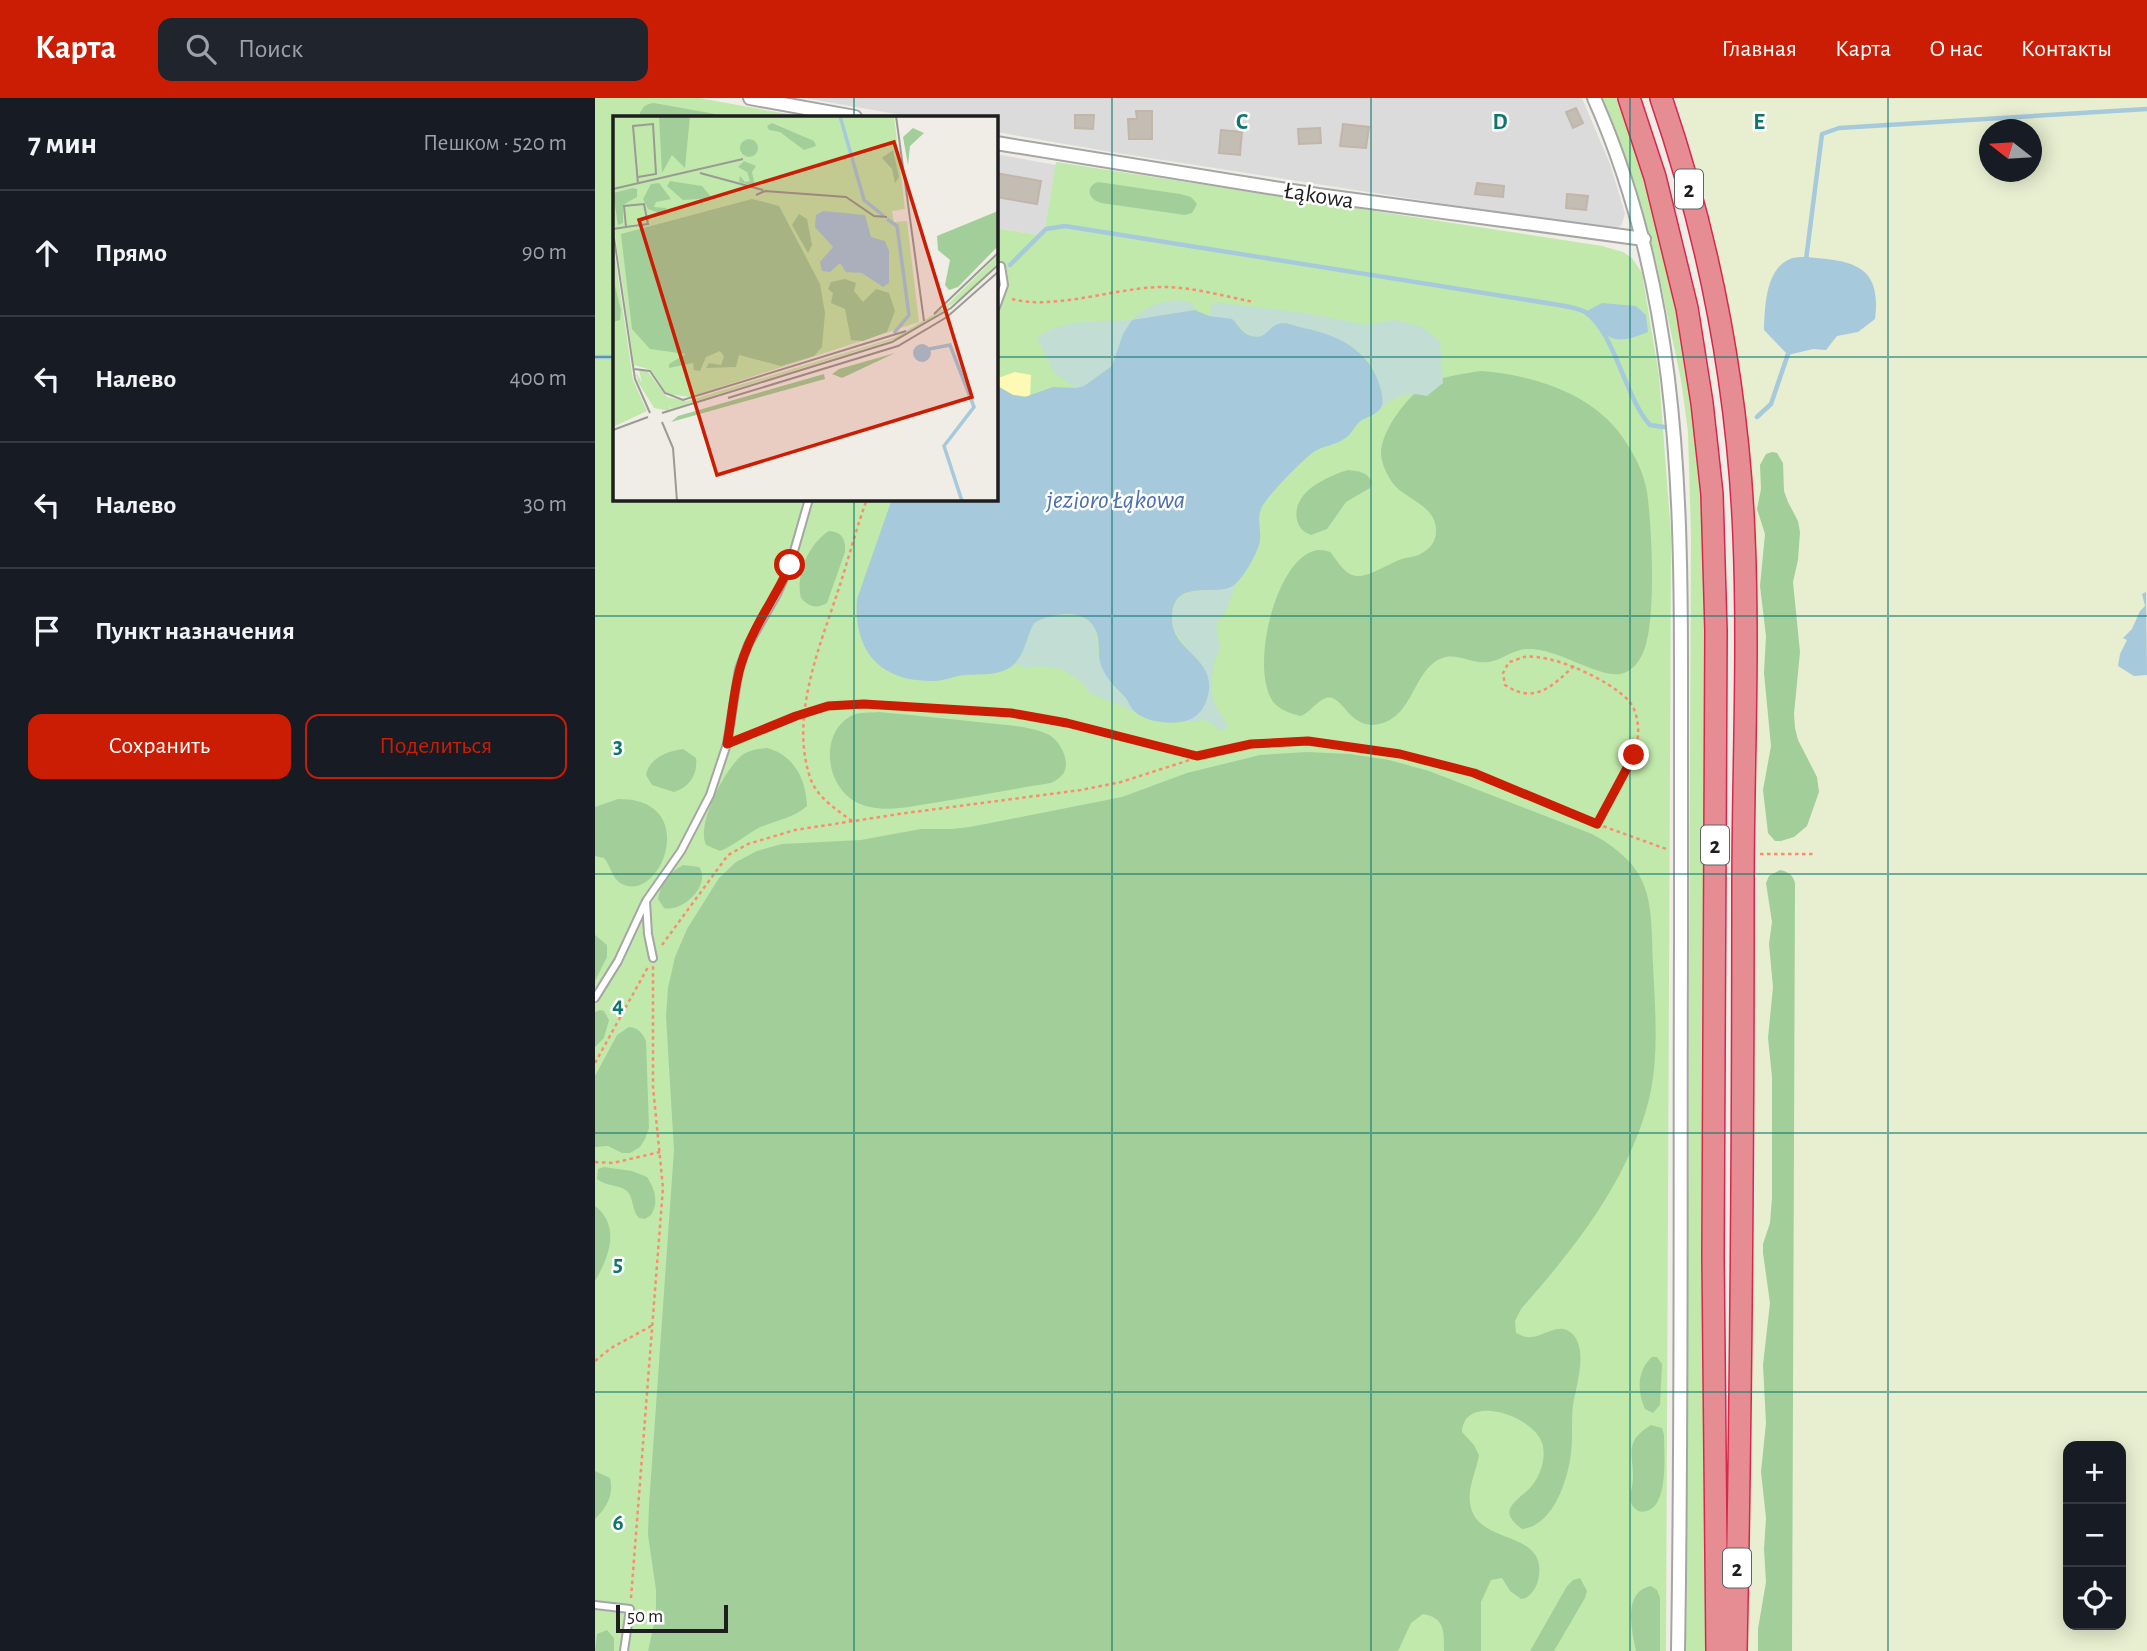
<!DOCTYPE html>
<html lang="ru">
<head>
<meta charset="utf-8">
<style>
  :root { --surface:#171b24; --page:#20242c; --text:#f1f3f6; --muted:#9ea1a6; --line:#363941; --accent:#ca1d03 }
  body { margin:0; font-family:"Alegreya Sans",sans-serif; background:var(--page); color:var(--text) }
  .controls { position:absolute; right:21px; bottom:21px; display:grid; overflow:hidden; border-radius:14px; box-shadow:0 4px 18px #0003 }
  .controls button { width:63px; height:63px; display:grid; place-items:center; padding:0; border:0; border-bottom:2px solid var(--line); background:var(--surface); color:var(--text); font:35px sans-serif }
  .compass { position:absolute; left:1384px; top:21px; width:63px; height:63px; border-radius:50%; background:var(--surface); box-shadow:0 4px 18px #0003; rotate:287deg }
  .scale { position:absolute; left:21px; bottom:18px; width:112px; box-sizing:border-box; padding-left:7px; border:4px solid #1e1e1e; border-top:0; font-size:19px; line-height:24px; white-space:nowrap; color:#1e1e1e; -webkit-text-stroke:5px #fff; paint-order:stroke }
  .stop { position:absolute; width:21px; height:21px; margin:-16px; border:5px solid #ca1d03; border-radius:50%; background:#fff }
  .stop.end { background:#ca1d03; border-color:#fff; box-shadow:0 2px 7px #0008 }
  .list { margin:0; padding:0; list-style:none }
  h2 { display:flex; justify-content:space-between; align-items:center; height:91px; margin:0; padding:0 28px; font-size:30px }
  h2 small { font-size:23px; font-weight:400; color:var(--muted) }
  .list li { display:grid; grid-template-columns:46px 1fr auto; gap:21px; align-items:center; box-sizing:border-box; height:126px; padding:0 28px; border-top:2px solid var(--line) }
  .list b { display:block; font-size:26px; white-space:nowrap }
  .list em { font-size:23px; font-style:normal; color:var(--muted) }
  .actions { display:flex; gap:14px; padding:21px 28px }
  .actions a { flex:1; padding:16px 0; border:2px solid var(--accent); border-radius:14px; text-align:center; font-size:24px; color:var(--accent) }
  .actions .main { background:var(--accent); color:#fff }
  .icon { flex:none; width:38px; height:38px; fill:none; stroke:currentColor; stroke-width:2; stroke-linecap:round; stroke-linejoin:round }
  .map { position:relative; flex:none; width:1552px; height:1553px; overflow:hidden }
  header { display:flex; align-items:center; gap:42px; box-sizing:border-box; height:98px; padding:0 35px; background:var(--accent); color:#fff }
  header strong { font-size:33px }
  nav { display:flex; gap:38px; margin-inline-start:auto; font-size:24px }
  .search { width:490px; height:63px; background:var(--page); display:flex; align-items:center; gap:18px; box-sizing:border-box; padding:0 24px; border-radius:14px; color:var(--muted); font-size:26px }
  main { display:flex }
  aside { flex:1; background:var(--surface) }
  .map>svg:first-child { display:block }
</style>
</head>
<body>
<header>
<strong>Карта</strong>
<div class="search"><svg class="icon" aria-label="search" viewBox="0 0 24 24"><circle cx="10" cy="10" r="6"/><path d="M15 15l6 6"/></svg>Поиск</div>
<nav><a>Главная</a><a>Карта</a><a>О нас</a><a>Контакты</a></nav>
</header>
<main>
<aside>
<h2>7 мин<small>Пешком · 520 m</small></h2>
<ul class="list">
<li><svg class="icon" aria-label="ahead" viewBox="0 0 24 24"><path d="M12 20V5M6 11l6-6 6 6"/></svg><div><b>Прямо</b></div><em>90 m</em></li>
<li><svg class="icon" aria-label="left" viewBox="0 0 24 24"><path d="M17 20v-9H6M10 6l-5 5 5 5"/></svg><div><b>Налево</b></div><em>400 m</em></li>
<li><svg class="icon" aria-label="left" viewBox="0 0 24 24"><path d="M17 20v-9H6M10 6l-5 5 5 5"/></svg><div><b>Налево</b></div><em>30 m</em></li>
<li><svg class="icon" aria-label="arrive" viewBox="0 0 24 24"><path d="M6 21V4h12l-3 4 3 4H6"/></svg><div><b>Пункт назначения</b></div></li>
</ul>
<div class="actions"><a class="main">Сохранить</a><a>Поделиться</a></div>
</aside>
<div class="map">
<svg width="1552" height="1553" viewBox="0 0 1552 1553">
  <rect width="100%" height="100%" fill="#efede5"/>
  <path fill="#dcdbdb" d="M209,0H987L1015,66L1030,116L1026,128L1012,131L516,54L401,34V19H318Z
    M401,56L461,67L450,130L443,137L401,130Z"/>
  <path fill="#e8eed0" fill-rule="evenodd" d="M1081,0H1552V1553H1150L1160,1096L1162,754L1159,415L1149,305L1133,204L1111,101ZM1394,32H1436V74H1394ZM1473,1348H1526V1527H1473Z"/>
  <path fill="#c1e9ab" d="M0,0H104L209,19H19V401H401V130L443,137L450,130L461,64L1007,148L1028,154L1037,160L1047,175L1064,278L1076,437L1071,1553H0Z
    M1007,0H1028L1040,34L1096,268L1114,477L1116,1553H1091L1096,438L1093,334L1086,282L1060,159L1040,88Z"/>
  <path fill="#a2ce9a" d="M59,5L137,19H44C46,10 50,6 59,5Z
    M503,84L585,96L596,99L602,106L597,115L590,117L506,105C494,102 489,89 503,84Z
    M886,273C940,277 1003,297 1032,346C1042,361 1049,377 1052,394C1057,427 1062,530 1047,557C1043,565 1037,572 1029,575C1007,583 964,550 933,551C918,551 908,562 894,564C871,567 856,547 834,569C818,586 813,617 788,625C754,636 749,595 731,600C722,603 715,614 706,618C697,616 688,613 681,607C649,576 686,433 735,454C743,463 749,477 762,478C774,479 795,465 807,461C813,459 822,459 827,455C835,451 841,443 841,434C842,406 809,402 797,384C791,375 786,364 786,354C787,332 812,299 829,288C845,278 868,276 886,273Z
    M1177,354L1182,355L1188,365L1189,393L1193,404L1203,423L1205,434L1203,462L1198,484L1205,554L1199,616L1200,630L1203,642L1222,679L1224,694L1212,728L1199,739L1186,743H1180L1173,735L1168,692L1176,648L1169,575L1171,538L1165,488L1170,436L1162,411L1166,391L1165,367L1171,356Z
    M753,372C764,373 772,374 777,384L775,390L751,404L732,431L716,437C708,434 704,430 702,422C696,394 733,378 753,372Z
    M234,433C247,434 251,441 250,454L232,505C222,511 214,509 206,500C200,477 214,445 234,433Z
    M283,614C319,617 355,621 392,625C411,627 438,628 456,638C464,644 471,656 471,666C471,676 464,681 456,685C418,691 381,698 344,704C322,707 297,714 275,709C228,700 221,630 261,616C267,614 276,615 283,614Z
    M172,650C199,657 211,681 212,708C197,722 177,722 160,732C148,739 138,748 125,753L111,747C101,726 129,673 146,658C154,652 162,651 172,650Z
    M88,651L101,660C103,676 95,689 79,694L57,687L51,677C54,660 73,653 88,651Z
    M712,654L755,656L794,662L834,673L997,736C1059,770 1056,802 1058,866C1060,912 1065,964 1052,1009C1030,1087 978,1152 926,1211L920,1223L921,1235C926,1237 930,1240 936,1239C952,1238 966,1221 980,1239C992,1257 981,1288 978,1307C976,1323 978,1340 976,1355C973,1382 958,1428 927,1431C902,1413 919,1405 934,1391C945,1380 952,1360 947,1345C939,1318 869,1294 867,1334L879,1347L884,1357C881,1375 871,1392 876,1410C885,1446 950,1433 944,1477C943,1487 939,1494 931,1500L926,1501L915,1493L907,1480L896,1482L886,1504V1553H849C849,1533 850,1520 828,1516L816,1525L803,1553H53L61,1517V1492L53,1437L54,1407L79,1052L71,918L73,890L80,859L92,831L124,780L141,764L162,753L187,746L266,742L326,731H356L375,729L527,699L592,675L665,657Z
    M23,701C107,700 66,806 27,786C17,781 16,768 9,760L0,758V709Z
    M88,767L104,769C117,787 87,815 69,810L63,801C66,784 74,775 88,767Z
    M1185,772C1194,774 1198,777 1200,785L1197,1553H1163V1531L1171,1484L1169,1451L1171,1420L1166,1374L1171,1325L1168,1267L1175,1205L1168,1155V1146L1175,1125L1177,1100V979L1173,940L1178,889L1174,846L1177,824L1171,785L1174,778Z
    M0,837L12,847V859L0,883Z
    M5,912L9,913L14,922L9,940L0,949V914Z
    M34,929C43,930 47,934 51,943L54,1030L50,1041L45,1049L35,1055H27L13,1048L0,1049V978L22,937Z
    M9,1069L37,1073L52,1079C60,1091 64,1105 56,1117L50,1121L44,1120C37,1113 39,1102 33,1094C26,1086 11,1089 2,1081L3,1071Z
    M0,1108C26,1128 14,1159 0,1183Z
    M1057,1259H1062L1067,1266L1065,1307L1058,1315L1050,1311C1042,1294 1042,1272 1057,1259Z
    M1056,1327L1067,1330L1069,1337C1069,1356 1074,1408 1051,1413C1045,1415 1040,1412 1037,1407C1033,1398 1038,1389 1038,1380C1038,1354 1029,1344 1056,1327Z
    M0,1373L15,1380C19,1397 12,1409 0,1421Z
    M985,1480L992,1493L990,1500L959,1553H935L972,1488L978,1482Z
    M1056,1488L1062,1492L1065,1500V1553H1041C1037,1533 1027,1494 1056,1488Z
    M12,1532L19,1540V1553H0L2,1536Z"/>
  <path fill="#c2ddd4" d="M582,202L597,205L600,212L543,221L528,236L517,268L489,288L481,290L460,276L442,240C469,220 504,224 537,222C550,209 563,204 582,202Z
    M618,204L709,215L772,227L800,222L825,228L845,243L848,285L832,298C814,294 802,297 787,309L786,290L778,269L761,250L680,227C673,237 665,241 653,237L641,224L614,218Z
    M641,486L631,513L621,526L625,551C618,563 614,585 618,600C620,610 629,619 633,630L625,632L612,622L587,624L594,622C594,601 596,578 594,557C592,542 573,535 577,514C579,506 583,500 589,497C606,488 626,496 641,486Z
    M472,516L493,522L500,530L503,556L520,589L541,614L495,595L487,584L467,571L445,568L431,570L424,566L416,569L424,561L438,525L459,517Z"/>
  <path fill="#fef9b4" d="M420,274L436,277L435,299L418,297L402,288L403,280Z"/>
  <path fill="#a6c9dc" d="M1212,159C1257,163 1287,166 1280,221L1263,234L1242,238L1231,252L1218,251L1193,257L1169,232C1170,210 1170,171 1195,161C1199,159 1207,159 1212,159Z
    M1007,205L1041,208L1051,217L1053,234C1016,249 1014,241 990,214Z
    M600,212L614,218L637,221C644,227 647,236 656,238C671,242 672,230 683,226C689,224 698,227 704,229C741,236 776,251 786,292C791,313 783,314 767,322C759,327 757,337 749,341C740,347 729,348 720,353C709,360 670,400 666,411C662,422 666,431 665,442C664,453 648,481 639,487C623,500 578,478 577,519C575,555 625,559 612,601C609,610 604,617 596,621C581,628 553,625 540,614C535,609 533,602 528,597C519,588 510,579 506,567C502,556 506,542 500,531C490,509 455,515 439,525C431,539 430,558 417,568C404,578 386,576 370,577C359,578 349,583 338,583C285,584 258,553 262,501L297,401H401V287L418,297L430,299L458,289L481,290L489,288L517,268L528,236L537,222Z
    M1551,494L1552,577L1539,578L1523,568L1525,556L1532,542L1528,540L1537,531L1545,513L1550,508L1547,496Z"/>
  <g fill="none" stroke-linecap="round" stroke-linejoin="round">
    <path stroke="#a6c9dc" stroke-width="4.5" d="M1211,162L1227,36L1244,30L1552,11
      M415,167L451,131L470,128L958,206C967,208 982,209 990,214C1019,232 1030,300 1055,327L1069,329
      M0,259H19
      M1162,319L1176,306L1194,253"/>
  </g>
  <path fill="#c4bdb4" stroke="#c1b6a7" stroke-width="2" d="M981,10L988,25L978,30L971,14Z
    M541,13H557V41H534L533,21H542Z
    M480,17H499L498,31L480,30Z
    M748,26L774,29L771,50L745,48Z
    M725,30L726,45L704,46L703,31Z
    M626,32L647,34L645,57L624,55Z
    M401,75L446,83L442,106L401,99Z
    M882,85L909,88L908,99L880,96Z
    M972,96L993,98L991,112L971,110Z"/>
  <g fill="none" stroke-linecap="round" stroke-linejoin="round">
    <g stroke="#a5a5a5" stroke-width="10">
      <path id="lane" d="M401,209L409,187L406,168
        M58,860L53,836L51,803L86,753L115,697L132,646L144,571L153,547L182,496L195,467L214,401
        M0,900L23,863L50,805
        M0,1507L35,1511L29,1553"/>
    </g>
    <g stroke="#a5a5a5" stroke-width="16">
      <path id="street" d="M155,0L260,19
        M999,0C1080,182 1086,374 1086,570C1086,662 1086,754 1086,845C1085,1081 1087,1317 1083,1553
        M401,45L723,97L1049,141"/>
    </g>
    <g stroke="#d8274c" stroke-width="24">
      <path id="highway" d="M1034,0L1060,79L1092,210L1107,305L1117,396L1121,533L1118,1159L1122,1553
        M1066,0C1114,140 1143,290 1149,438C1154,556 1148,674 1148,791C1148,1045 1146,1299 1141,1553"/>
    </g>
    <path stroke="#f88e6d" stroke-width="2.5" stroke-dasharray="3.5 3.5" stroke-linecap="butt" d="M417,201C459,212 517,191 562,189C594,188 628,198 659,204
      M979,568C957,588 940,607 910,587L908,575L914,564C919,563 925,560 929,559C957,555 1014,582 1033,602C1041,610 1044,626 1043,637C1040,668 1017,699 1002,726
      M144,641L201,618L233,608L269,606L416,615L472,625L602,658
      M257,723C242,712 223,700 216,682C194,622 224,550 243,493C253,463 261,431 272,401
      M1165,756H1218
      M67,847L133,757L153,746L200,732L311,715L486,692L526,684L629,651L656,646L713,643L805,656L879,675L1002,726L1074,752
      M0,965L53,869
      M0,1064L18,1065L65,1054
      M0,1263L16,1250L58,1227
      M36,1500L68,1090L58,989V868"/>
    <use href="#lane" stroke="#fff" stroke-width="6"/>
    <use href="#street" stroke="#fff" stroke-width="12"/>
    <use href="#highway" stroke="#e58d92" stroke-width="21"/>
  </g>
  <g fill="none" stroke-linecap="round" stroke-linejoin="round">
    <path stroke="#ca1d03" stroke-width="9" d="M195,467C183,495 163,521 152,550C139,580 138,614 132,646L201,618L233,608L269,606L416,615L472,625L602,658L656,646L713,643L805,656L879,675L1002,726L1039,657"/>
  </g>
  <path fill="none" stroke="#0f766e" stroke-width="2" stroke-opacity="0.55" d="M259,0V19M517,0V1553M776,0V1553M1035,0V1553M1293,0V1553M0,259H19M401,259H1552M259,401V1553M0,518H1552M0,776H1552M0,1035H1552M0,1294H1552"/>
  <g text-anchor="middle" stroke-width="5" stroke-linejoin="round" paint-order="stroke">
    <g fill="#fff" stroke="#626262" stroke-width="2">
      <rect x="1080" y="71.5" width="28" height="39" rx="5"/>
      <rect x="1106" y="727.5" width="28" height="39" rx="5"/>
      <rect x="1128" y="1450.5" width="28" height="39" rx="5"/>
    </g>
    <g font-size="23" font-weight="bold" fill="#1e1e1e">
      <text x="1094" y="99">2</text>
      <text x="1120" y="755">2</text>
      <text x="1142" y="1478">2</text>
    </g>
    <g font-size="24" fill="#1e1e1e" stroke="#fff">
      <text transform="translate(724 97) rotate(9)" y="8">Łąkowa</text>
    </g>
    <g font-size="26" font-style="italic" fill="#4c70ad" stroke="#fff">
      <text x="521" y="410">jezioro Łąkowa</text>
    </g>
  </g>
  <g transform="translate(18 18)">
    <rect width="385" height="385" fill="#efede5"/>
    <path d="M0,0H281L292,93L279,95L281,106L294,105L306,206L77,281L54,278L38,254L21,249L0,104ZM0,126L20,264L34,295L0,311ZM385,139V147L353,179L292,220L58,293L56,290L57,295L41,292L25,266L23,256L29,267L26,254L35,256L54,281L74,285L281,222L330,193Z" fill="#c1e9ab"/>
    <path d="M46,0H77L72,52L59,39L49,57ZM159,7L201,25L203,30L191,34L167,16L156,14L154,10ZM300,12L311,17L297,30L295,49L290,21ZM127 32a9 9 0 1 1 18 0a9 9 0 1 1-18 0ZM280,34L286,61L282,67L279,53L269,42ZM131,45L143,50L139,56L142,70L126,66L127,60L132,66L137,65L134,56L125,51ZM57,65L89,70L99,82L70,84L54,70ZM46,67L58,83L43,86L41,91L53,92V99L35,93L30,83L38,68ZM20,72L24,73V81L10,89V107L5,109L0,77ZM139,83L166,90L207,168L212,197L209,231L201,240L168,250L126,239L123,251L93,252L96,247L108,249L111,240L107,235L93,241L87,255L81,254L80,247L56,252V248L73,238L37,233L19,213L8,118ZM385,95V130L345,171L336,174L332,169L337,144L325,134L324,120ZM186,98L194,103L199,129L195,137L179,109ZM0,162L8,194L7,204L0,206ZM232,163L243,167L241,175L250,186L263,173L276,177L282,195L274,216L250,225L238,224L232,193L218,187L220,177L215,173L218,166ZM282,237L229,262L219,258L226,253ZM211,258L212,263L58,306L65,300Z" fill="#a2ce9a"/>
    <path d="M210,95L252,99L258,121L272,125L276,135V167L270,171L249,157L233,156L227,147L217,156L209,155L207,146L220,131L202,111L203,99ZM300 237a9 9 0 1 1 18 0a9 9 0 1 1-18 0Z" fill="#a6c9dc"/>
    <path fill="none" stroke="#a6c9dc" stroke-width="3.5" d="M227,0L251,84L271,100M274,103L284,110L296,199L281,217M316,233L337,229L361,291L331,330L349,385"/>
    <path fill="none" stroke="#9b9a95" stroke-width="2" d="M283,0L311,205M87,57L150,74M25,61L43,58L40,8L20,10L25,68M0,73L130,43M143,79L152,75L233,81L261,100L274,101M0,113L13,111L35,108L31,88L11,90L13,111M0,115L22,263L37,297M321,198L385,137M21,253L37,255L52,277L70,284L293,215M115,282L285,230L334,201L385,156M49,297L279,226L338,192L385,149M49,306L60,332L64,385M0,314L35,301"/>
    <path fill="#ca1d03" fill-opacity="0.15" stroke="#ca1d03" stroke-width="3.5" d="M281,26L359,281L104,359L26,104Z"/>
    <rect width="385" height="385" fill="none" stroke="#1e1e1e" stroke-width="3.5"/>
  </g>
  <g font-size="23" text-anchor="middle" font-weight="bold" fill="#0f766e" stroke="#fff" stroke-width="5" stroke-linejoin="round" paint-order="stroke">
    <text x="647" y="31">C</text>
    <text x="905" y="31">D</text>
    <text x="1164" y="31">E</text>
    <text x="23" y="655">3</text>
    <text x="23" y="914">4</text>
    <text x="23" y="1173">5</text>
    <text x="23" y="1432">6</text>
  </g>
</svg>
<div class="controls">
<button>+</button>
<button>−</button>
<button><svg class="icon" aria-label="locate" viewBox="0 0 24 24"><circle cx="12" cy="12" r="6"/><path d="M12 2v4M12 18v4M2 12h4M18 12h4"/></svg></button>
</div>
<svg class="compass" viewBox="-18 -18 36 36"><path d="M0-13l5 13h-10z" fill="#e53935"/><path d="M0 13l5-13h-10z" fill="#9ea1a6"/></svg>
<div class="scale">50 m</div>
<div class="stop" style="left:195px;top:467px"></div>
<div class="stop end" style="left:1039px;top:657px"></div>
</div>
</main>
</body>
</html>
